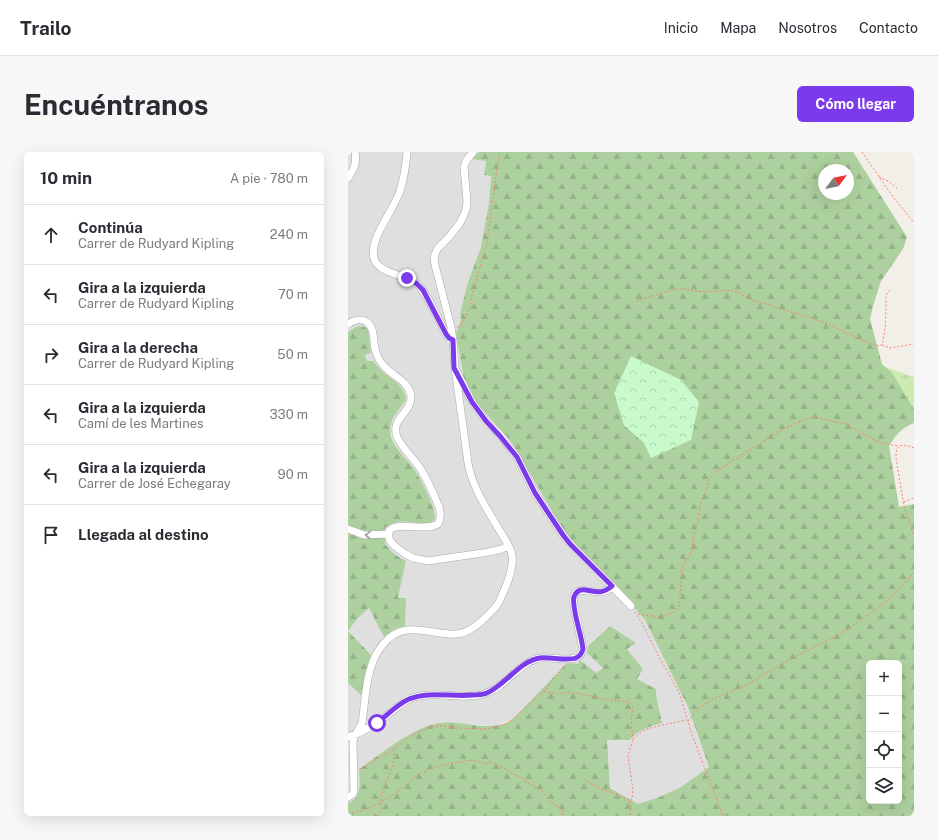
<!DOCTYPE html>
<html lang="es">
<head>
<meta charset="utf-8">
<style>
  :root { --surface:#fff; --page:#f7f7f7; --text:#2b2b33; --muted:#7c7c81; --line:#e1e1e2; --accent:#7c3aed }
  body { margin:0; font-family:"Public Sans",sans-serif; background:var(--page); color:var(--text) }
  .controls { position:absolute; right:12px; bottom:12px; display:grid; overflow:hidden; border-radius:6px; box-shadow:0 4px 16px #0002 }
  .controls button { width:36px; height:36px; display:grid; place-items:center; padding:0; border:0; border-bottom:1px solid var(--line); background:var(--surface); color:var(--text); font:20px sans-serif }
  .compass { position:absolute; left:470px; top:12px; width:36px; height:36px; border-radius:50%; background:var(--surface); box-shadow:0 4px 16px #0002; rotate:58deg }
  .stop { position:absolute; width:12px; height:12px; margin:-9px; border:3px solid #7c3aed; border-radius:50%; background:#fff }
  .stop.end { background:#7c3aed; border-color:#fff; box-shadow:0 1px 4px #0008 }
  .list { margin:0; padding:0; list-style:none }
  h2 { display:flex; justify-content:space-between; align-items:center; height:52px; margin:0; padding:0 16px; font-size:17px }
  h2 small { font-size:13px; font-weight:400; color:var(--muted) }
  .list li { display:grid; grid-template-columns:26px 1fr auto; gap:12px; align-items:center; box-sizing:border-box; height:60px; padding:0 16px; border-top:1px solid var(--line) }
  .list b { display:block; font-size:15px; white-space:nowrap }
  .list p { margin:0; font-size:13px; white-space:nowrap; color:var(--muted) }
  .list em { font-size:13px; font-style:normal; color:var(--muted) }
  .icon { flex:none; width:22px; height:22px; fill:none; stroke:currentColor; stroke-width:2; stroke-linecap:round; stroke-linejoin:round }
  .map { position:relative; flex:none; width:566px; height:664px; overflow:hidden; border-radius:6px }
  header { display:flex; align-items:center; gap:24px; box-sizing:border-box; height:56px; padding:0 20px; background:var(--surface); border-bottom:1px solid var(--line) }
  header strong { font-size:19px }
  nav { display:flex; gap:22px; margin-inline-start:auto; font-size:14px }
  .intro { display:flex; align-items:center; justify-content:space-between; box-sizing:border-box; height:96px; padding:0 24px }
  h1 { margin:0; font-size:28px }
  .button { padding:10px 18px; border-radius:6px; background:var(--accent); color:#fff; font-size:14px; font-weight:700 }
  main { display:flex; gap:24px; padding:0 24px }
  aside { flex:1; background:var(--surface); border-radius:6px; box-shadow:0 4px 16px #0002 }
  .map>svg:first-child { display:block }
</style>
</head>
<body>
<header>
<strong>Trailo</strong>
<nav><a>Inicio</a><a>Mapa</a><a>Nosotros</a><a>Contacto</a></nav>
</header>
<div class="intro"><h1>Encuéntranos</h1><a class="button">Cómo llegar</a></div>
<main>
<aside>
<h2>10 min<small>A pie · 780 m</small></h2>
<ul class="list">
<li><svg class="icon" aria-label="ahead" viewBox="0 0 24 24"><path d="M12 20V5M6 11l6-6 6 6"/></svg><div><b>Continúa</b><p>Carrer de Rudyard Kipling</p></div><em>240 m</em></li>
<li><svg class="icon" aria-label="left" viewBox="0 0 24 24"><path d="M17 20v-9H6M10 6l-5 5 5 5"/></svg><div><b>Gira a la izquierda</b><p>Carrer de Rudyard Kipling</p></div><em>70 m</em></li>
<li><svg class="icon" aria-label="right" viewBox="0 0 24 24"><path d="M7 20v-9h11M14 6l5 5-5 5"/></svg><div><b>Gira a la derecha</b><p>Carrer de Rudyard Kipling</p></div><em>50 m</em></li>
<li><svg class="icon" aria-label="left" viewBox="0 0 24 24"><path d="M17 20v-9H6M10 6l-5 5 5 5"/></svg><div><b>Gira a la izquierda</b><p>Camí de les Martines</p></div><em>330 m</em></li>
<li><svg class="icon" aria-label="left" viewBox="0 0 24 24"><path d="M17 20v-9H6M10 6l-5 5 5 5"/></svg><div><b>Gira a la izquierda</b><p>Carrer de José Echegaray</p></div><em>90 m</em></li>
<li><svg class="icon" aria-label="arrive" viewBox="0 0 24 24"><path d="M6 21V4h12l-3 4 3 4H6"/></svg><div><b>Llegada al destino</b></div></li>
</ul>
</aside>
<div class="map">
<svg width="566" height="664" viewBox="0 0 566 664">
  <defs>
    <pattern id="grass-tufts" width="24" height="20" patternUnits="userSpaceOnUse"><rect width="24" height="20" fill="#cdebb0"/><path d="M3 7l-1-3M5 7V3M7 7l1-3M15 17l-1-3M17 17v-4M19 17l1-3" fill="none" stroke="#b0c997"/></pattern>
    <pattern id="forest-firs" width="22" height="20" patternUnits="userSpaceOnUse"><rect width="22" height="20" fill="#add19e"/><path d="M5 1l3.5 6h-7zM16 11l3.5 6h-7z" fill="#95b388"/></pattern>
    <pattern id="park-crowns" width="20" height="18" patternUnits="userSpaceOnUse"><rect width="20" height="18" fill="#c8facc"/><path d="M2 6a3 3 0 1 1 6 0M12 15a3 3 0 1 1 6 0" fill="none" stroke="#acd6af"/></pattern>
  </defs>
  <rect width="100%" height="100%" fill="#f2efe9"/>
  <path fill="#e0dfdf" d="M0,0H130L124,6L138,9L136,22L143,24L141,51L136,84L133,95L120,130L112,162L113,168L108,181L131,254L163,289L217,381L265,431L297,468L340,555L361,615L333,635L311,645L290,652L262,636L259,588H282L287,582L297,576L314,571L308,543V537L289,527L295,517L279,497L287,491L262,474L240,494L239,501L255,516L248,521L232,509L230,512L166,566L156,571L145,574L92,571L80,574L69,579L54,588L11,617V641L9,646L2,651H0V531L14,544L15,530L18,516L23,503L0,479L10,466L21,456L36,485L46,477L58,447H50L58,409L46,402L37,392V376L45,370L55,369L78,372L84,371L86,368L84,352L67,319L50,298L45,288L43,281V271L47,264L40,224L32,218L26,209H19L17,203L23,200L20,178L6,176L0,180Z"/>
  <path fill="url(#grass-tufts)" d="M537,215L566,225V258Z"/>
  <path fill="url(#forest-firs)" fill-rule="evenodd" d="M131,0H505L559,85L555,97L533,129L525,154L522,167L534,212L544,221L566,257V271C553,276 548,283 541,294L551,355L566,352V664H0V651C15,646 11,630 11,617C33,602 65,575 91,571C112,568 134,578 155,572C159,571 163,568 166,566L219,511L230,512L232,508L248,521L255,516L239,501L240,494L262,474L288,491L279,497L295,517L289,527L308,537V543L314,571C301,575 291,577 282,588H259L262,636L290,652L311,645L333,635L361,615L340,555L297,468L265,431L217,381L163,289L131,254L117,233L108,181L113,168L112,162L120,130L133,95L141,51L143,24L136,23L138,9L124,7ZM476,18H500V42H476ZM521,511H551V649H521Z
    M11,174L17,175L20,178L23,201L17,203L19,209H26C28,213 31,216 34,219C45,229 56,232 58,248C53,255 45,264 43,272C38,292 59,305 68,320C75,332 86,352 87,366L84,371C66,374 53,363 37,376V392L46,402L58,409L50,446H58L57,474L46,477L36,485L21,456L10,466L0,479L23,503C18,517 15,530 14,544L0,531V180L6,176Z"/>
  <path fill="url(#park-crowns)" d="M283,204L333,228L351,250L343,288L303,306L296,291L276,273L266,241Z"/>
  <g fill="none" stroke-linecap="round" stroke-linejoin="round">
    <g stroke="#a9a9a9" stroke-width="8">
      <path id="street" d="M59,0C58,13 56,26 52,39C46,58 18,90 27,109C33,121 56,123 67,130C78,138 91,169 98,182L101,186L105,188
        M125,0L118,9L116,15L119,49L118,58L112,71L101,85L90,96L87,102L86,107L87,113L103,175L105,188L107,216L124,250L138,269L153,284L169,305L187,341L215,383L222,392L248,418L283,454
        M0,26C6,17 9,11 7,0
        M0,172C6,168 14,166 20,171C28,179 24,190 28,200C30,206 34,213 39,217C48,226 61,230 63,244C64,261 42,266 49,285C54,295 62,303 69,312C79,325 85,341 91,355C93,361 93,366 90,372C77,380 50,369 42,378C34,389 57,402 65,406C70,407 75,408 80,409L141,400L154,397L160,394
        M0,377L16,383L41,382
        M0,585C17,580 31,570 44,559C50,555 55,550 61,547C86,537 112,549 136,542C153,537 164,521 178,512C182,509 187,507 192,506C202,505 220,509 228,506C232,504 234,501 235,497L226,454C223,430 240,441 253,440C258,440 261,437 264,434
        M0,645L5,642L6,639L5,590C6,583 10,578 14,572C18,544 17,508 40,487C54,473 74,478 92,481C96,481 102,483 107,482C118,482 130,473 138,465C146,457 151,453 155,441C160,430 166,415 164,403C162,393 154,383 149,374C137,354 124,334 120,311L107,216"/>
    </g>
    <path stroke="#fa8072" stroke-width="1" stroke-dasharray="2 2" stroke-linecap="butt" d="M514,0L543,42L566,71
      M531,25L540,29L549,36
      M289,149L323,138L334,137L358,140L379,138L389,140L406,149L419,152L432,157L462,165L482,173L513,188L531,194C532,194 533,193 533,193C538,188 538,153 538,145L539,141L542,138
      M109,175H112L121,157L126,135L139,91L149,16L152,0
      M534,193L542,196L566,192
      M566,296C553,291 548,292 548,306L556,354L566,384
      M556,350L566,346
      M287,460L294,471L310,503L331,540L343,580L375,664
      M290,462L312,465L326,460L331,455L335,412L341,405L344,397L345,382L350,372V365L354,347L359,336L361,327L370,318L437,276L464,265L499,272L519,284L533,291L551,294
      M196,539L203,541H229L254,547L281,550L283,552L285,555L283,569L285,587
      M340,569L352,555L363,548L396,534L441,508L498,479L544,445L559,428L566,421
      M12,617L46,597L60,586L69,581L85,574H97L107,576L138,577L158,572L166,566L196,539L217,513
      M236,627L250,636L268,642L282,649L284,647L285,638L280,604L285,587L294,579L306,575L338,568
      M282,649L283,654L282,664
      M0,661C20,661 47,642 62,630C65,627 68,624 71,622C83,616 94,613 106,611C122,608 124,607 139,612L141,610L145,611L149,614L158,617L195,640L203,651L213,657L215,659L214,664
      M29,664L33,656V649L35,638L45,613L46,598"/>
    <use href="#street" stroke="#fff" stroke-width="7"/>
  </g>
  <defs><path id="oneway-chevron" d="M-2-3.5L2.5 0L-2 3.5" fill="none" stroke-width="1.6" stroke-linecap="round" stroke-linejoin="round"/></defs>
  <use stroke="#9c9c9c" href="#oneway-chevron" transform="translate(20 383) rotate(-176)"/>
  <g fill="none" stroke-linecap="round" stroke-linejoin="round">
    <path stroke="#7c3aed" stroke-width="5" d="M29,571C38,564 51,551 61,547C81,539 103,545 124,543C129,543 134,543 139,541C157,533 173,508 192,506C202,505 220,509 228,506C232,504 234,501 235,497C234,485 223,454 226,445C228,439 232,437 238,438C249,440 255,442 264,434L222,392L215,383L187,341L169,305L152,284L138,269L124,250L106,216L105,188L101,186L98,182L75,138L68,131L59,126"/>
  </g>
</svg>
<div class="controls">
<button>+</button>
<button>−</button>
<button><svg class="icon" aria-label="locate" viewBox="0 0 24 24"><circle cx="12" cy="12" r="6"/><path d="M12 2v4M12 18v4M2 12h4M18 12h4"/></svg></button>
<button><svg class="icon" aria-label="layers" viewBox="0 0 24 24"><path d="M12 4l9 5-9 5-9-5zM3 14l9 5 9-5"/></svg></button>
</div>
<svg class="compass" viewBox="-18 -18 36 36"><path d="M0-13l5 13h-10z" fill="#e53935"/><path d="M0 13l5-13h-10z" fill="#7c7c81"/></svg>
<div class="stop" style="left:29px;top:571px"></div>
<div class="stop end" style="left:59px;top:126px"></div>
</div>
</main>
</body>
</html>
